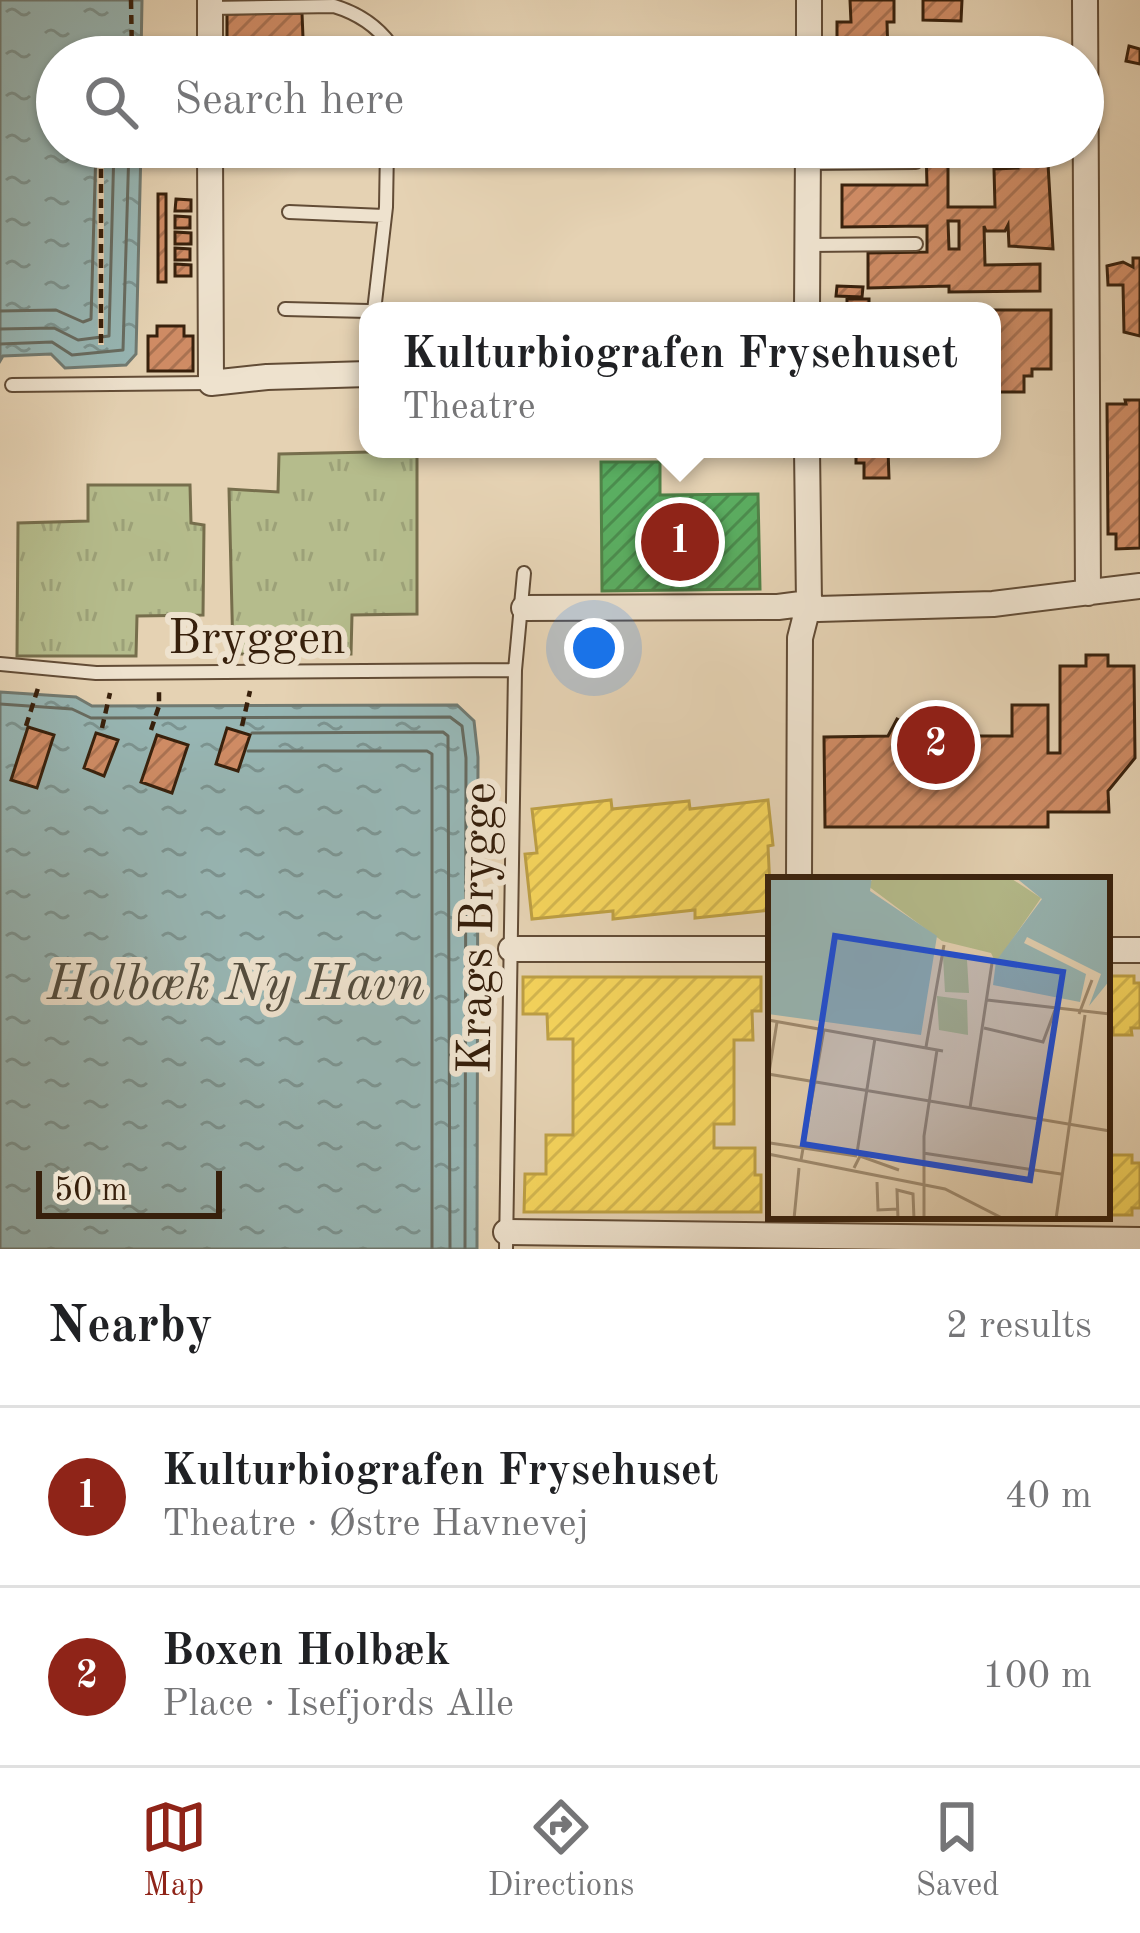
<!DOCTYPE html>
<html lang="en">
<head>
<meta charset="utf-8">
<style>
  :root { --surface:#fff; --page:#f6f6f6; --text:#202124; --muted:#757577; --line:#e0e0e0; --accent:#8f2418 }
  body { margin:0; font-family:"Old Standard TT",serif; background:var(--page); color:var(--text) }
  .scale { position:absolute; left:36px; bottom:30px; width:186px; box-sizing:border-box; padding-left:12px; border:6px solid #37200c; border-top:0; font-size:33px; line-height:42px; white-space:nowrap; color:#37200c; -webkit-text-stroke:9px #eee2ce; paint-order:stroke }
  .you { position:absolute; left:594px; top:648px; width:42px; height:42px; margin:-30px; border:9px solid #fff; border-radius:50%; background:#1a73e8; box-shadow:0 0 0 18px #1a73e833 }
  .badge { display:grid; place-items:center; width:78px; height:78px; border-radius:50%; background:var(--accent); color:#fff; font-size:39px; font-weight:700 }
  .pin { position:absolute; translate:-50% -50%; border:6px solid #fff; box-shadow:0 3px 12px #0006 }
  .popup { position:absolute; left:359px; top:302px; width:642px; height:156px; box-sizing:border-box; display:grid; place-content:center; border-radius:24px; background:var(--surface); filter:drop-shadow(0 3px 9px #0005); font-size:39px; white-space:nowrap; color:var(--muted) }
  .popup b { font-size:45px; color:var(--text) }
  .popup::after { content:''; position:absolute; left:50%; top:100%; margin-left:-24px; border:24px solid transparent; border-top-color:var(--surface) }
  .list { margin:0; padding:0; list-style:none }
  h2 { display:flex; justify-content:space-between; align-items:center; height:156px; margin:0; padding:0 48px; font-size:51px }
  h2 small { font-size:39px; font-weight:400; color:var(--muted) }
  .list li { display:grid; grid-template-columns:78px 1fr auto; gap:36px; align-items:center; box-sizing:border-box; height:180px; padding:0 48px; border-top:3px solid var(--line) }
  .list b { display:block; font-size:45px; white-space:nowrap }
  .list p { margin:0; font-size:39px; white-space:nowrap; color:var(--muted) }
  .list em { font-size:39px; font-style:normal; color:var(--muted) }
  .icon { flex:none; width:66px; height:66px; fill:none; stroke:currentColor; stroke-width:2; stroke-linecap:round; stroke-linejoin:round }
  .map { position:relative; flex:none; width:1140px; height:1249px; overflow:hidden }
  .search { position:absolute; background:var(--surface); box-shadow:0 3px 9px #0004; left:36px; right:36px; top:36px; height:132px; display:flex; align-items:center; gap:30px; box-sizing:border-box; padding:0 42px; border-radius:66px; color:var(--muted); font-size:45px }
  .sheet { height:516px; background:var(--surface) }
  nav { display:flex; justify-content:space-around; align-items:center; box-sizing:border-box; height:168px; border-top:3px solid var(--line); background:var(--surface); font-size:33px; color:var(--muted) }
  nav a { display:grid; justify-items:center; gap:6px }
  nav .on { color:var(--accent) }
  .map>svg:first-child { display:block }
</style>
</head>
<body>
<div class="map">
<svg width="1140" height="1249" viewBox="0 0 1140 1249">
  <defs>
    <pattern id="park-tufts" width="24" height="20" patternUnits="userSpaceOnUse" patternTransform="scale(3)"><rect width="24" height="20" fill="#b5bc8c"/><path d="M3 7l-1-3M5 7V3M7 7l1-3M15 17l-1-3M17 17v-4M19 17l1-3" fill="none" stroke="#9ca178"/></pattern>
    <pattern id="water-ripples" width="26" height="14" patternUnits="userSpaceOnUse" patternTransform="scale(3)"><rect width="26" height="14" fill="#97b6b4"/><path d="M2 4q2-2 4 0t4 0M15 11q2-2 4 0t4 0" fill="none" stroke="#7c9491"/></pattern>
    <pattern id="homes-hatch" width="6" height="6" patternUnits="userSpaceOnUse" patternTransform="scale(3)"><rect width="6" height="6" fill="#f6d55c"/><path d="M-1 1l2-2M0 6l6-6M5 7l2-2" fill="none" stroke="#d4b74f"/></pattern>
    <pattern id="public-hatch" width="6" height="6" patternUnits="userSpaceOnUse" patternTransform="scale(3)"><rect width="6" height="6" fill="#5aae61"/><path d="M-1 1l2-2M0 6l6-6M5 7l2-2" fill="none" stroke="#4b8d4e"/></pattern>
    <pattern id="building-hatch" width="6" height="6" patternUnits="userSpaceOnUse" patternTransform="scale(3)"><rect width="6" height="6" fill="#d08c65"/><path d="M-1 1l2-2M0 6l6-6M5 7l2-2" fill="none" stroke="#aa7252"/></pattern>
  </defs>
  <rect width="100%" height="100%" fill="#e5d2b3"/>
  <filter id="stains"><feTurbulence type="fractalNoise" baseFrequency=".00167" numOctaves="4"/><feColorMatrix values="0 0 0 0 .2 0 0 0 0 .09 0 0 0 0 .02 0 0 0 .5 -.17"/></filter>
  <radialGradient id="worn" r=".72"><stop offset=".6" stop-color="#630" stop-opacity="0"/><stop offset="1" stop-color="#630" stop-opacity=".3"/></radialGradient>
  <path fill="url(#park-tufts)" stroke="#766e4c" stroke-width="3" d="M417,451V614L352,615L351,654H233L229,489L278,492L279,454Z
    M88,485H190L191,523L204,525L203,615L137,616L136,656H17L18,523L88,521Z"/>
  <path fill="url(#water-ripples)" stroke="#717a71" stroke-width="3" d="M0,0H142L141,57H57V147H141L136,354L126,365L65,368L51,354L3,356L0,361Z
    M0,692L76,697L92,706L457,705L474,721L478,757L477,1249H0Z"/>
  <path fill="#e5d2b3" d="M97,147H104V345H98Z"/>
  <path fill="url(#homes-hatch)" stroke="#bd9f44" stroke-width="3" d="M611,800L612,809L689,801L690,809L768,800L773,845L768,846L771,910L695,918V910L613,919V911L532,919L525,854L537,853L532,809Z
    M1107,976H1134V983H1140V1028H1131L1132,1035H1113V1028H1107Z
    M523,977H761V1011H752L753,1040H734V1124H714V1148H755V1175H761V1212H524L525,1174H546V1135H573V1039H548L547,1014H523Z
    M1110,1155H1132V1163H1140V1208H1132V1215H1107Z"/>
  <path fill="url(#public-hatch)" stroke="#508348" stroke-width="3" d="M601,462H660V495L758,494L760,589L602,591Z"/>
  <g fill="none" stroke-linecap="round" stroke-linejoin="round">
    <path stroke="#676b60" stroke-width="3" d="M0,311L56,310L83,322L91,319L96,147
      M0,329L54,328L78,340L109,336L114,147
      M0,344L52,342L72,355L123,350L129,147
      M0,704L72,709L91,718L450,717L462,726L466,758L465,1249
      M252,733L443,732L448,736L450,1249
      M248,751H427L432,754V1249"/>
  </g>
  <path fill="url(#building-hatch)" stroke="#37200c" stroke-width="3" fill-rule="evenodd" d="M850,0H894V22H887L888,57H837V22H851Z
    M923,0H962L961,21L923,20Z
    M302,13L303,38L227,40V14Z
    M1129,46L1140,49V64L1126,61Z
    M947,49H980V57H947Z
    M926,147H985V151H968V163H948V207H995L994,169L1018,168V147H1047L1053,249L1009,246L1008,225L1005,231H986L984,226L985,265L1040,264V291L949,292V286L868,288V253L927,252V226L842,227V185H927ZM948,221H959V249H949Z
    M378,151V156L285,159V154Z
    M158,194H166V282H158Z
    M176,199L191,200V211H175Z
    M175,216L190,217V228H175Z
    M175,232L191,233V244H175Z
    M175,248L190,249V260H175Z
    M1133,258H1140V336L1124,332L1123,285H1108L1107,266L1123,262L1133,267Z
    M175,264L191,265V276H175Z
    M837,286L863,287L862,297L836,296Z
    M847,299H869V311H847Z
    M963,310H1051V369H1032V376H1024V392H992L995,340H992V311Z
    M157,326H184V336H193V371H148V336H157Z
    M1125,400H1140V548L1116,549V534H1108L1107,404H1126Z
    M856,449H888L889,478H864V463H856Z
    M1086,655H1108V666H1134L1135,758L1108,791L1109,812H1048V827H825L824,737L888,736L897,719L910,726V736H1012V705H1048V753H1060V666H1086Z
    M28,727L54,735L37,788L11,780Z
    M227,728L250,735L238,771L216,764Z
    M96,733L118,740L104,776L84,768Z
    M157,735L188,745L172,793L141,782Z"/>
  <g fill="none" stroke-linecap="round" stroke-linejoin="round">
    <g stroke="#624c36" stroke-width="16">
      <path id="service" d="M210,8L334,6C357,13 376,25 390,44V57
        M809,163L916,162
        M289,212L384,216
        M808,245L916,244
        M285,309L368,311
        M374,311L386,207L387,147
        M12,385L211,383
        M0,664L96,673L515,670
        M506,1249L515,670L524,573"/>
    </g>
    <g stroke="#624c36" stroke-width="28">
      <path id="minor" d="M210,0V57
        M1085,0L1088,593
        M809,57V0
        M210,147L211,383L267,377L368,374
        M807,311L808,147
        M524,608L778,607L809,603L818,609L993,604L1140,586
        M799,880L800,638L809,603L807,449
        M511,949H771
        M1107,950H1140
        M506,1232L1140,1240"/>
    </g>
    <path stroke="#37200c" stroke-width="4.5" stroke-dasharray="9 6" stroke-linecap="butt" d="M131,0L132,57
      M132,49L186,48
      M101,343V147
      M26,726L39,685
      M242,726L250,691
      M102,728L110,693
      M151,730L159,706V689"/>
    <use href="#service" stroke="#eee2ce" stroke-width="12"/>
    <use href="#minor" stroke="#eee2ce" stroke-width="24"/>
  </g>
  <g text-anchor="middle" stroke-width="12" stroke-linejoin="round" paint-order="stroke">
    <g font-size="48" fill="#37200c" stroke="#eee2ce">
      <text x="257" y="653">Bryggen</text>
      <text transform="translate(475 928) rotate(-89)" y="17">Krags Brygge</text>
    </g>
    <g font-size="51" font-style="italic" fill="#544d3e" stroke="#eee2ce">
      <text x="236" y="999">Holbæk Ny Havn</text>
    </g>
  </g>
  <g transform="translate(768 877)">
    <rect width="342" height="342" fill="#e5d2b3"/>
    <path d="M106,0H241L273,21L228,86L223,76L174,64L100,9Z" fill="#b5bc8c"/>
    <path d="M175,79L199,83L201,116L177,115ZM169,119L199,123L200,158L171,153Z" fill="#b5bc8c"/>
    <path d="M0,0H104L102,14L169,59L153,158L0,137ZM247,0H342V103L321,129L333,97L259,60L256,66L318,97L312,125L225,108L228,84L274,22Z" fill="#97b6b4"/>
    <path fill="none" stroke="#9f8b70" stroke-width="3" d="M219,123L342,137M311,137L324,103M0,143L175,174M216,151L275,165L287,133M158,170L176,68M0,197L342,254M0,202L9,145M202,231L224,86M2,266L89,279M89,276L107,161M155,276L293,297M0,277L177,312L236,342M33,283L56,152M86,291L92,279L131,293M109,305L110,333L130,332M26,342L31,291M130,342L129,313L145,317L146,342M156,342V259L169,173M288,342L317,138"/>
    <path fill="#1d4ed8" fill-opacity="0.15" stroke="#1d4ed8" stroke-width="6" d="M67,59L295,95L262,303L35,267Z"/>
    <rect width="342" height="342" fill="none" stroke="#37200c" stroke-width="6"/>
  </g>
  <rect width="100%" height="100%" filter="url(#stains)"/>
  <rect width="100%" height="100%" fill="url(#worn)"/>
</svg>
<div class="scale">50 m</div>
<div class="you"></div>
<div class="pin badge" style="left:680px;top:542px">1</div>
<div class="popup"><b>Kulturbiografen Frysehuset</b>Theatre</div>
<div class="pin badge" style="left:936px;top:745px">2</div>
<div class="search"><svg class="icon" aria-label="search" viewBox="0 0 24 24"><circle cx="10" cy="10" r="6"/><path d="M15 15l6 6"/></svg>Search here</div>
</div>
<section class="sheet">
<h2>Nearby<small>2 results</small></h2>
<ul class="list">
<li><span class="badge">1</span><div><b>Kulturbiografen Frysehuset</b><p>Theatre · Østre Havnevej</p></div><em>40 m</em></li>
<li><span class="badge">2</span><div><b>Boxen Holbæk</b><p>Place · Isefjords Alle</p></div><em>100 m</em></li>
</ul>
</section>
<nav>
<a class="on"><svg class="icon" aria-label="map" viewBox="0 0 24 24"><path d="M3 6l6-2 6 2 6-2v14l-6 2-6-2-6 2zM9 4v14M15 6v14"/></svg>Map</a>
<a><svg class="icon" aria-label="directions" viewBox="0 0 24 24"><path d="M12 3l9 9-9 9-9-9zM9 14v-3h6M13 9l2 2-2 2"/></svg>Directions</a>
<a><svg class="icon" aria-label="saved" viewBox="0 0 24 24"><path d="M7 4h10v16l-5-4-5 4z"/></svg>Saved</a>
</nav>
</body>
</html>
